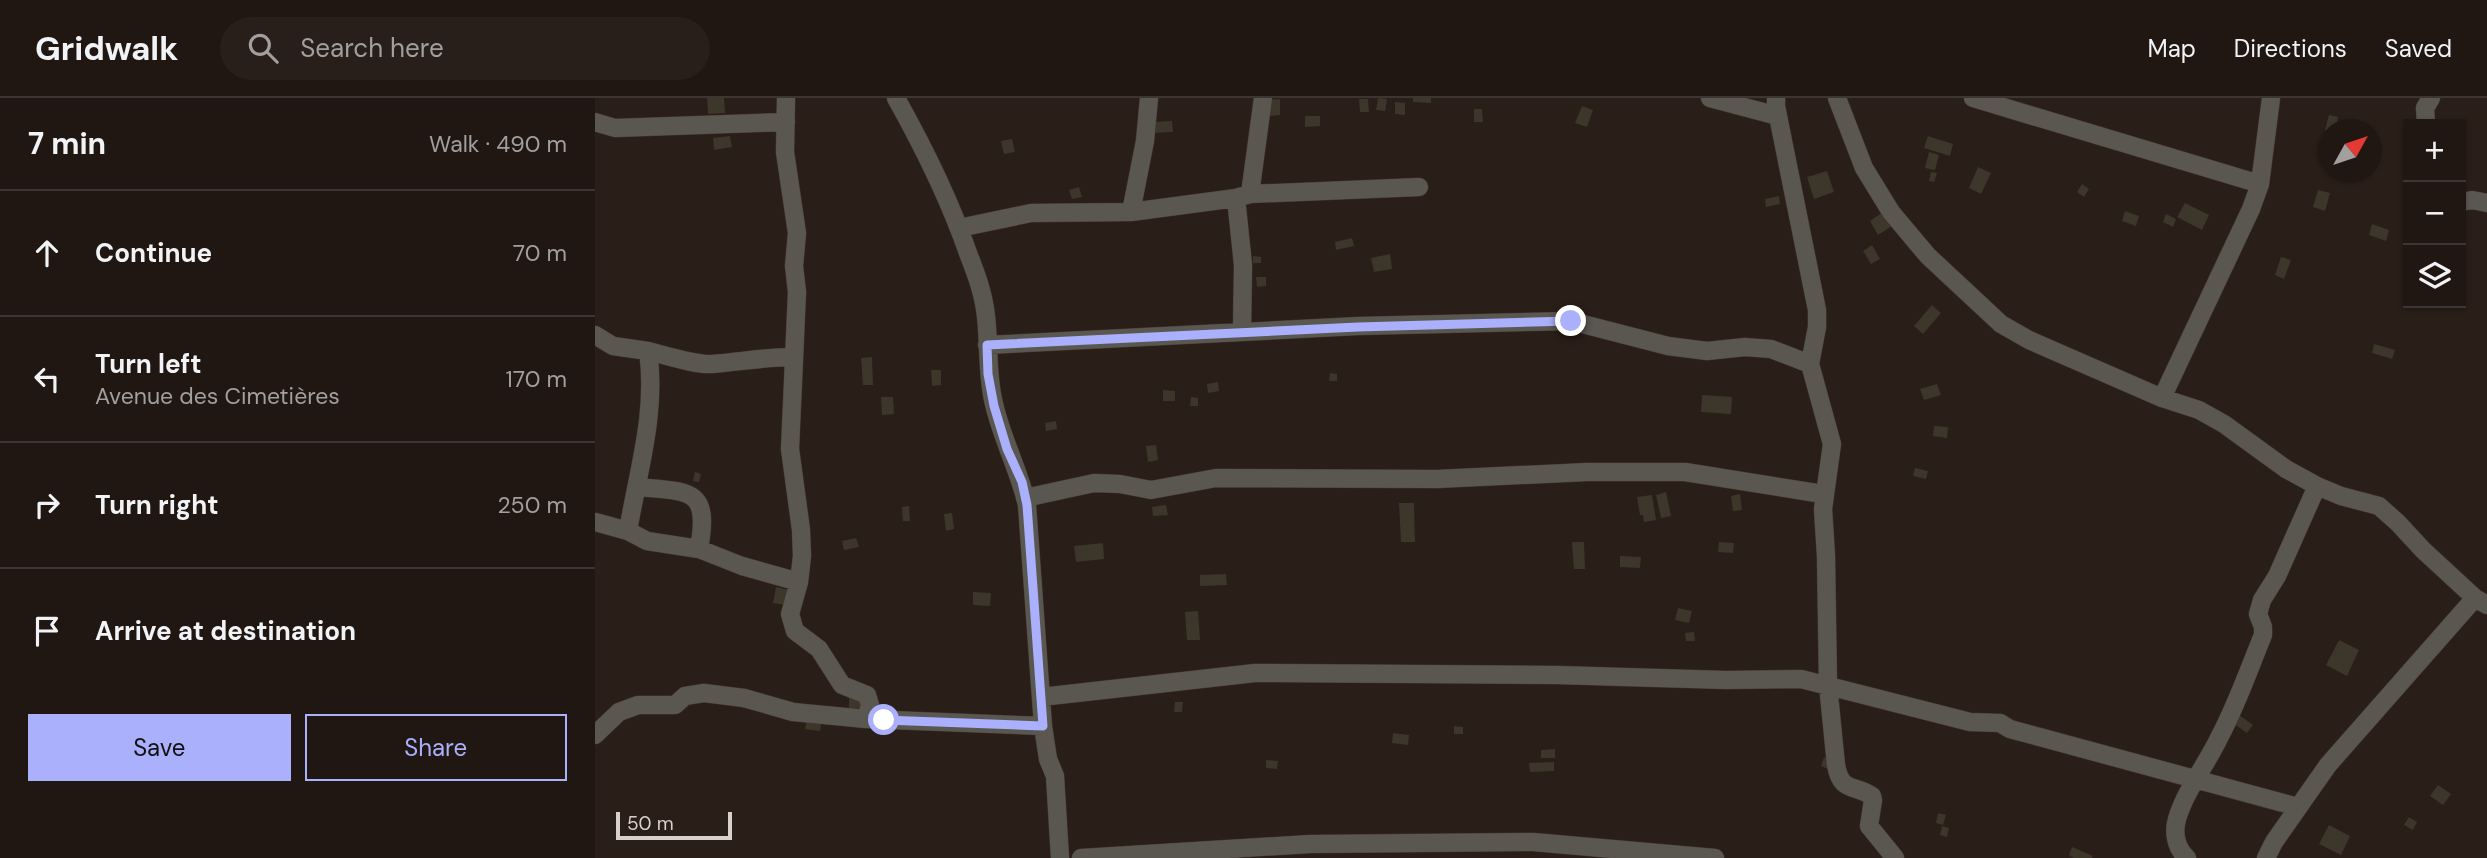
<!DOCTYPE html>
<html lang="en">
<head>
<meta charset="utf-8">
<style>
  :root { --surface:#201612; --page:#281f1b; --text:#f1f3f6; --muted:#a29f9f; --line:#3d3532; --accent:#aab0fb }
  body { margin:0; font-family:"DM Sans",sans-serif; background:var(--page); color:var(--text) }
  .controls { position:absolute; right:21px; top:21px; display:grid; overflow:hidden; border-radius:0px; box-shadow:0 2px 5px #0004 }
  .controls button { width:63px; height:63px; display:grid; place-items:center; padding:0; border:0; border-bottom:2px solid var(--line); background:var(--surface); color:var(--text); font:35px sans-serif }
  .compass { position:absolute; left:1724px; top:21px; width:63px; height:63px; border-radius:50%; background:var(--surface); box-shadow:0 2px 5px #0004; rotate:50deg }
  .scale { position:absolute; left:21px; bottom:18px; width:116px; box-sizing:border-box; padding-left:7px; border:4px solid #d8d0cc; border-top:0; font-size:19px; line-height:24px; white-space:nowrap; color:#d8d0cc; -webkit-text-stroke:5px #2a1e18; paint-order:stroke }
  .stop { position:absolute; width:21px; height:21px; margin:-16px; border:5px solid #aab0fb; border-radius:50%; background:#fff }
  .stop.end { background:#aab0fb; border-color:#fff; box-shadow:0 2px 7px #0008 }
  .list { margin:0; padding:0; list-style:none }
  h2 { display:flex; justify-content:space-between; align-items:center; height:91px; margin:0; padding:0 28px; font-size:30px }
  h2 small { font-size:23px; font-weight:400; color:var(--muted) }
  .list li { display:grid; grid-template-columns:46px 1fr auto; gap:21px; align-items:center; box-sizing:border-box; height:126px; padding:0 28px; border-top:2px solid var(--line) }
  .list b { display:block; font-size:26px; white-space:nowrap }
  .list p { margin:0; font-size:23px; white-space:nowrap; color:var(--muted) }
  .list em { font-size:23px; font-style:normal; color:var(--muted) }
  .actions { display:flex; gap:14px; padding:21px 28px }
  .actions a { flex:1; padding:16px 0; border:2px solid var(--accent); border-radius:0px; text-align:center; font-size:24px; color:var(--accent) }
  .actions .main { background:var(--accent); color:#111 }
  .icon { flex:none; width:38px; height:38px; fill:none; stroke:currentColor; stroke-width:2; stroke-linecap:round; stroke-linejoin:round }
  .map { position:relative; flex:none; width:1892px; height:760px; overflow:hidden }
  header { display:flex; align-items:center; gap:42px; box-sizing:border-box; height:98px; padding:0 35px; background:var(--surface); border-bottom:2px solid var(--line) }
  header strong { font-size:33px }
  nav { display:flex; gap:38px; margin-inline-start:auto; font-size:24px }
  .search { width:490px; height:63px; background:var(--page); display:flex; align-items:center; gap:18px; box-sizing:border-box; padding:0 24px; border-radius:38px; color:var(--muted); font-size:26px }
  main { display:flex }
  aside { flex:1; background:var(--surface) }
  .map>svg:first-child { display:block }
</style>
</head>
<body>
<header>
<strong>Gridwalk</strong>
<div class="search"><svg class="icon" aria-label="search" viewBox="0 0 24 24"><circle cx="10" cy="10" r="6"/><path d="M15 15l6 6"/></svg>Search here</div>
<nav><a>Map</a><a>Directions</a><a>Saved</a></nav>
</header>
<main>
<aside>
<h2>7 min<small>Walk · 490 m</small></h2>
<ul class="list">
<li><svg class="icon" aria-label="ahead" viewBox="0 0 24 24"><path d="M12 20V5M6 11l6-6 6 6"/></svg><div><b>Continue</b></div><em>70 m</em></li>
<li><svg class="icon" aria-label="left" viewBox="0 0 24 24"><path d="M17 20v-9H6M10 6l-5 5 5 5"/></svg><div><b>Turn left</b><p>Avenue des Cimetières</p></div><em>170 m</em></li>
<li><svg class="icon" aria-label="right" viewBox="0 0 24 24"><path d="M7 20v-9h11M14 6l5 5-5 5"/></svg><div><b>Turn right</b></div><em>250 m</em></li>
<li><svg class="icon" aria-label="arrive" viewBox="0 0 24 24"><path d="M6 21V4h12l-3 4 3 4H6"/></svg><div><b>Arrive at destination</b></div></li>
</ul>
<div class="actions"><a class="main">Save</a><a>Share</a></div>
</aside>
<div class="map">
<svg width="1892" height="760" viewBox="0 0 1892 760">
  <rect width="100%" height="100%" fill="#2a1e18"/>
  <path fill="#3d362b" d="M112,0H129L130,15L113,16Z
    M783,0L792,1L790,13L781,12Z
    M818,0H836V5L818,4Z
    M685,1V17L674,18L673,2Z
    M764,1H773L774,14H765Z
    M800,4L810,5V17L800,16Z
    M987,8L998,12L992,29L980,25Z
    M879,11H887L888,24H879Z
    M1734,17L1743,19L1741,32H1734V33L1730,32Z
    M710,18H725V28L710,29Z
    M577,23L578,34L558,35V24Z
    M135,38L137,49L119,52L118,40Z
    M1333,38L1358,46L1355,58L1329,50Z
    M417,41L420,54L409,56L406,43Z
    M1334,54L1344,57L1340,72L1330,70Z
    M1383,69L1396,75L1386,96L1374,90Z
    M1232,73L1239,94L1219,101L1212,79Z
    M1336,74L1342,75L1339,84L1334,83Z
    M1487,86L1494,91L1489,99L1482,94Z
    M484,89L487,99L477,101L474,92Z
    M1723,92L1735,95L1730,113L1718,109Z
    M1184,98L1185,106L1171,109L1170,101Z
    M1590,105L1614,117L1607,132L1582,119Z
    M1530,113L1544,118L1541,128L1527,123Z
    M1288,114L1297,128L1283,137L1275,123Z
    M1571,116L1581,121L1578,129L1568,124Z
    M1777,126L1794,132L1791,143L1774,137Z
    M757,140L759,148L741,152L740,144Z
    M1277,147L1285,161L1276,166L1268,153Z
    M795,156L797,171L779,174L776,160Z
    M658,158L666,159V165H658Z
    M1686,159L1696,162L1689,181L1680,177Z
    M661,179H671V188L662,189Z
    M1337,207L1346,215L1328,236L1319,228Z
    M1779,246L1800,252L1797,261L1777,255Z
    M277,259L278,287H268L266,260Z
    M336,272H346V287L337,288Z
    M735,275L742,276V283H734Z
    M623,284L624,293L613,295L612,286Z
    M1342,286L1346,297L1329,302L1325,291Z
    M568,292L580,293V303H568Z
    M1107,297L1137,299L1136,316L1106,314Z
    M286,299H298L299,316L287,317Z
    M596,299L603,300V308H595Z
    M461,323L462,331L451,333L450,325Z
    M1339,328L1353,329L1352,340L1338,338Z
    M561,347L563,362L553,364L551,348Z
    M1320,370L1333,373L1331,381L1318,378Z
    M100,374L106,376L104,384L98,383Z
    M1071,394L1076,418L1066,420L1061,397Z
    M1145,396L1147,412L1138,413L1136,398Z
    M1057,397L1061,422L1049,424L1048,417H1045L1042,399Z
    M804,405H819L820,444H806Z
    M571,407L573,417L558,418L557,409Z
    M314,408L315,423H308L307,409Z
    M357,415L359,431L351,433L349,416Z
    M261,440L264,449L249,452L247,443Z
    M977,444H989L990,471H979Z
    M1124,444L1139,445L1138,455L1123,454Z
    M508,445L509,461L481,464L479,448Z
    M1025,458L1046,459L1045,470L1025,469Z
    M631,476L632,487L605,488V477Z
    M181,489L194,492L191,507L178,505Z
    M378,494L396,495L395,508L378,507Z
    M1083,510L1097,513L1094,525L1080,522Z
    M603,513L605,542H592L590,514Z
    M1099,534L1100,543H1091L1090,535Z
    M1744,542L1764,552L1752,578L1731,567Z
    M270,599L271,610L254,611V600Z
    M580,604H588L587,614H579Z
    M213,616L227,618L225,633L210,631Z
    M1644,617L1658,627L1652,635L1639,626Z
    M859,628L868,629V636H859Z
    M798,635L814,637L813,647L797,645Z
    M960,651V660H946V652Z
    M1229,659L1236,662L1233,671L1226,668Z
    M671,662L683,663L682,671L671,670Z
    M959,664V673L935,674L934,665Z
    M1843,687L1856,696L1848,707L1835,698Z
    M1343,715L1351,717L1348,727L1341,725Z
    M1814,719L1822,724L1818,732L1809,727Z
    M1734,727L1755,738L1746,757L1724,746Z
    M1347,728L1354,730L1352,739L1345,737Z
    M1477,749L1498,758L1497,760H1478L1474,757Z"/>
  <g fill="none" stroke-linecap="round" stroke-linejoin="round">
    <g stroke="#463a35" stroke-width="19">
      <path id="minor" d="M191,0L190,54L202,135L199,168L202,194L195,351L206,432L207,458L204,484L195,516L200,533L224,551L247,587L272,597L275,607L271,621
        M301,0C329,50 354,100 373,155C380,173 387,191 390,211C395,242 391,275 399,306C407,341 424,372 432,407L448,628L453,661L460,678L465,760
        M1115,0L1183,18
        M1181,0V8L1222,212V229L1215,266L1237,346L1228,411L1231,458L1233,587L1241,667C1246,695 1259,686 1277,698L1278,702L1274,728L1300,760
        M1242,0L1269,70L1296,114L1333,158L1406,226L1434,242L1567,300L1604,312L1629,326L1691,371L1722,388L1746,398L1784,408L1803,425L1828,452L1880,500L1892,507
        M1378,0L1665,86
        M0,24L20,30L191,24
        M1831,26L1830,10L1836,0
        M655,96L668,0
        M641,100L648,167L647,234
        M1866,104L1877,102L1892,105
        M536,114L550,43L554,0
        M364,130L436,115L536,114L641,100L655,96L824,89
        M0,237L18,248L53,253C62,314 43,373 33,433L0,424
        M392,247L763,228L976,223L1073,248L1112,253L1150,249L1176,251L1215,266
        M53,253C70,257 99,267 117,266C144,264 171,259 198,259
        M1567,300L1656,111L1665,86L1676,0
        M43,389C96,394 115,390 104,451
        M430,400L499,385L525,386L556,392L621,380L842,381L992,374H1090L1228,396
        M33,433L52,443L104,451L147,468L204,484
        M446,599L660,575L962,577L1131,582L1206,581L1375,624L1405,625L1415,631L1703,709
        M0,637L24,614L43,607H80L90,598L109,595L149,600L198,614L271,621L448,628
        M486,760L715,746L938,744L1120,760
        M1592,760C1581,750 1578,735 1582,721C1591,691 1612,666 1625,638C1642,606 1654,571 1668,537V529L1663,516L1667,502L1682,478L1722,388
        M1671,760L1679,744L1733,667L1880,500"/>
    </g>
    <use href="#minor" stroke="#5a5751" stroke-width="18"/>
  </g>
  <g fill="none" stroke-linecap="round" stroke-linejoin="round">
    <path stroke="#aab0fb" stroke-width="9" d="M289,622L448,628L432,407L427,384L412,351L399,308L393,276L392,247L763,229L976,223"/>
  </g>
</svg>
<div class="controls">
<button>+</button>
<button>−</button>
<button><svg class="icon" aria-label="layers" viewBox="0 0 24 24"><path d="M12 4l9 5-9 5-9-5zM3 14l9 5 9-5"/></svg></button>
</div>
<svg class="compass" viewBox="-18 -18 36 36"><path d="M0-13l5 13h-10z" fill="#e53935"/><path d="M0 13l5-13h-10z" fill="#a29f9f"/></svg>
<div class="scale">50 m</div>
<div class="stop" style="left:289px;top:622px"></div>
<div class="stop end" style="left:976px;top:223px"></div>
</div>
</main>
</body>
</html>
